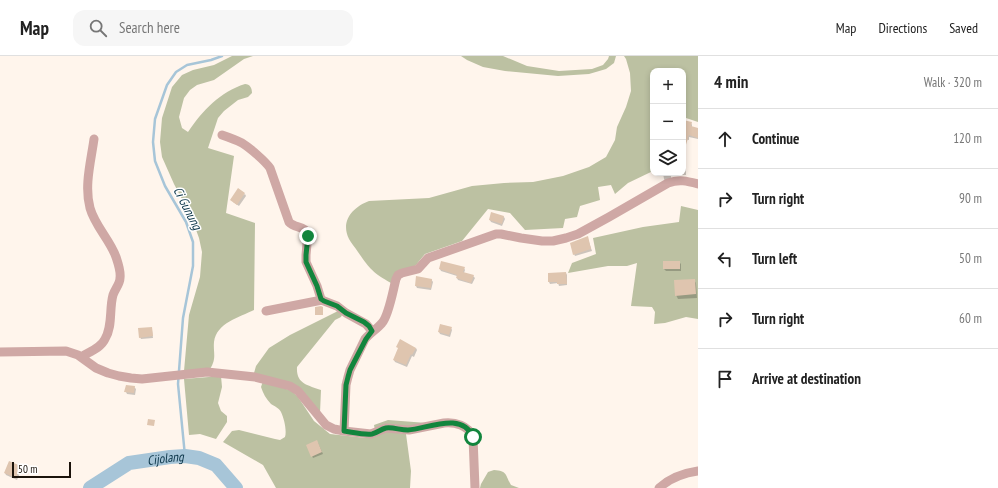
<!DOCTYPE html>
<html lang="en">
<head>
<meta charset="utf-8">
<style>
  :root { --surface:#fff; --page:#f6f6f6; --text:#222; --muted:#767676; --line:#e0e0e0 }
  body { margin:0; font-family:"PT Sans Narrow",sans-serif; background:var(--page); color:var(--text) }
  .controls { position:absolute; right:12px; top:12px; display:grid; overflow:hidden; border-radius:8px; box-shadow:0 2px 6px #0003 }
  .controls button { width:36px; height:36px; display:grid; place-items:center; padding:0; border:0; border-bottom:1px solid var(--line); background:var(--surface); color:var(--text); font:20px sans-serif }
  .scale { position:absolute; left:12px; bottom:10px; width:59px; box-sizing:border-box; padding-left:4px; border:2px solid #1b130b; border-top:0; font-size:11px; line-height:14px; white-space:nowrap; color:#1b130b; -webkit-text-stroke:3px #fff; paint-order:stroke }
  .stop { position:absolute; width:12px; height:12px; margin:-9px; border:3px solid #12853d; border-radius:50%; background:#fff }
  .stop.end { background:#12853d; border-color:#fff; box-shadow:0 1px 4px #0008 }
  .list { margin:0; padding:0; list-style:none }
  h2 { display:flex; justify-content:space-between; align-items:center; height:52px; margin:0; padding:0 16px; font-size:17px }
  h2 small { font-size:13px; font-weight:400; color:var(--muted) }
  .list li { display:grid; grid-template-columns:26px 1fr auto; gap:12px; align-items:center; box-sizing:border-box; height:60px; padding:0 16px; border-top:1px solid var(--line) }
  .list b { display:block; font-size:15px; white-space:nowrap }
  .list em { font-size:13px; font-style:normal; color:var(--muted) }
  .icon { flex:none; width:22px; height:22px; fill:none; stroke:currentColor; stroke-width:2; stroke-linecap:round; stroke-linejoin:round }
  .map { position:relative; flex:none; width:698px; height:432px; overflow:hidden }
  header { display:flex; align-items:center; gap:24px; box-sizing:border-box; height:56px; padding:0 20px; background:var(--surface); border-bottom:1px solid var(--line) }
  header strong { font-size:19px }
  nav { display:flex; gap:22px; margin-inline-start:auto; font-size:14px }
  .search { width:280px; height:36px; background:var(--page); display:flex; align-items:center; gap:10px; box-sizing:border-box; padding:0 14px; border-radius:12px; color:var(--muted); font-size:15px }
  main { display:flex }
  aside { flex:1; background:var(--surface) }
  .map>svg:first-child { display:block }
</style>
</head>
<body>
<header>
<strong>Map</strong>
<div class="search"><svg class="icon" aria-label="search" viewBox="0 0 24 24"><circle cx="10" cy="10" r="6"/><path d="M15 15l6 6"/></svg>Search here</div>
<nav><a>Map</a><a>Directions</a><a>Saved</a></nav>
</header>
<main>
<div class="map">
<svg width="698" height="432" viewBox="0 0 698 432">
  <rect width="100%" height="100%" fill="#fff5ec"/>
  <path fill="#bcc1a2" d="M232,0H253L244,3L214,24L197,29L190,34L184,42L179,61L182,72L188,76C203,54 220,36 245,28C250,28 252,32 252,37L248,41L238,44L224,55L218,62L208,92L234,100L226,157L255,167L254,254C240,261 216,267 214,286C213,297 217,302 210,313L184,315L189,259L200,221L202,196L199,182L191,160L174,128L162,101L160,86L162,62L172,31L182,19L193,14L214,9Z
    M461,0H503L527,10L559,15L592,13L603,9L608,3L609,0H616L614,7L606,13L589,18L558,20L505,15L483,11L467,4Z
    M624,0H698V66L683,61V15H653V115L628,127L615,138L611,129L598,131L600,144L580,150L577,161L565,163L563,172L525,174L510,157L488,153L462,185L425,198L420,204L416,209L391,227C373,217 369,212 358,196C355,191 351,187 349,183C340,165 353,151 369,145L429,142L472,130L504,127L533,126L563,120L589,111L606,101L615,84L617,71L626,51L631,35L630,17L626,3Z
    M681,150L698,154V263L686,261L665,267L654,268L655,256L652,251L631,250L637,207L627,210H608L568,217L572,207L596,198L593,182L643,171L679,166Z
    M338,255L342,259L341,261L335,264L297,311C296,328 308,329 321,334L320,357L302,335L254,317L256,310L269,292L290,279Z
    M221,320L222,331L218,347L221,355L227,360V366L216,383L200,378L189,379L184,323Z
    M263,325L292,335L298,341L314,365L330,378L366,382L375,381L385,375L406,378L411,415L410,432H276L263,409L223,386L232,375L239,374L275,383L280,384L285,381C287,375 284,362 281,356C279,352 274,350 271,348C266,343 263,337 261,331Z
    M388,364L427,367L422,369L375,374L374,369Z
    M494,414C508,415 505,419 511,429L519,432H480L481,428L488,416Z"/>
  <path fill="#0003" d="M683,65L691,67L692,69V71L698,73V83L689,81V84L683,83Z
    M683,109H685L686,111V119H671V122L665,125L664,123L663,117H683Z
    M245,138L246,140L239,150L233,146Z
    M504,161L505,163L502,170L491,166L490,164Z
    M588,183L592,195L575,200L574,198Z
    M679,206L681,208V215H666L664,213Z
    M464,212L465,214L464,217L473,220L475,222L472,228L458,224L457,222V220L441,215L440,213Z
    M566,217L567,219V229L559,230L558,227L550,228L549,226Z
    M431,223L433,226L431,234L417,232L416,230Z
    M694,224L696,227L697,242L678,243L676,239Z
    M151,272L152,274L153,282L141,283L140,281Z
    M451,272L452,274L450,281L440,278L439,276Z
    M416,292L417,294L414,301L412,300L407,311L395,306L394,304Z
    M134,331L136,333L135,339L127,338L126,336Z
    M318,387L323,398L313,402L312,400Z
    M20,411L22,413L17,424L6,419L5,417Z"/>
  <g fill="none" stroke-linecap="round" stroke-linejoin="round">
    <path stroke="#a7c5d8" stroke-width="2.5" d="M185,400L178,328L183,262L193,210V186L186,166L165,130L155,105L153,86L155,63L167,29L176,16L187,9L211,4L222,0"/>
    <path stroke="#a7c5d8" stroke-width="14" id="s1" d="M90,432L129,407L170,401L185,400L199,402L216,409L236,432"/>
  </g>
  <path fill="#dfc5af" d="M683,64L692,66L691,70L698,72V82L689,79L685,92H683Z
    M238,132L245,137L237,149L230,144Z
    M491,156L504,160L502,168L489,164Z
    M588,180L591,193L573,199L570,187Z
    M441,205L465,211L463,216L474,219L471,227L456,222L457,219L439,213Z
    M663,205H680V213H663Z
    M566,216L567,228H557V226H548V217Z
    M416,220L432,223L431,232L415,230Z
    M695,223L696,238L675,240L674,224Z
    M321,250L323,251V259H315V251Z
    M440,268L452,271L449,279L438,276Z
    M152,271L153,280L139,282L138,272Z
    M400,283L416,292L412,299L411,298L406,309L393,304L398,292L396,291Z
    M126,329L135,330L134,337L124,336Z
    M148,363L155,364L154,370L147,369Z
    M317,384L322,396L311,401L306,389Z
    M9,405L21,410L16,422L4,417Z"/>
  <g fill="none" stroke-linecap="round" stroke-linejoin="round">
    <path stroke="#cfa8a5" stroke-width="9" d="M222,79C228,81 236,84 242,87C250,92 265,105 270,112L289,166C294,172 304,170 308,177L306,199V206L317,230L321,243L324,245L337,250L346,257L366,268L372,275
      M266,255L322,244
      M0,296L66,295L78,299L96,312L108,317L119,320L131,322L142,323L207,316L255,321L290,330L298,335L326,369L334,373L344,375L371,378L386,372L409,374L444,367C455,366 468,369 473,381L475,432
      M81,301C89,296 101,292 105,283C113,270 109,253 113,239C115,233 120,228 120,222C121,215 118,207 116,201C110,184 95,170 90,152C84,130 91,105 94,83
      M344,375L346,329L348,321L350,314L365,283C370,277 377,273 382,267C389,259 393,234 396,223L398,219L402,217L418,213L428,202L496,178H501L521,182L542,185H553L566,182L578,178L609,161L668,127C679,123 687,125 698,128
      M659,432C669,423 684,417 698,415"/>
  </g>
  <g fill="none" stroke-linecap="round" stroke-linejoin="round">
    <path stroke="#12853d" stroke-width="5" d="M308,180L306,199V206L317,230L321,243L324,245L337,250L346,257L364,266L369,270L372,275L366,283L350,314L348,321L346,329L344,375C352,376 363,379 372,378C377,377 381,373 386,372C393,371 400,374 408,374C427,373 462,355 473,381"/>
  </g>
  <g text-anchor="middle" stroke-width="3" stroke-linejoin="round" paint-order="stroke">
    <g font-size="13" font-style="italic" fill="#093347" stroke="#fff">
      <text transform="translate(188 152) rotate(63)" y="5">Ci Gunung</text>
      <text dy="5" stroke="none"><textPath href="#s1" startOffset="83">Cijolang</textPath></text>
    </g>
  </g>
</svg>
<div class="controls">
<button>+</button>
<button>−</button>
<button><svg class="icon" aria-label="layers" viewBox="0 0 24 24"><path d="M12 4l9 5-9 5-9-5zM3 14l9 5 9-5"/></svg></button>
</div>
<div class="scale">50 m</div>
<div class="stop" style="left:473px;top:381px"></div>
<div class="stop end" style="left:308px;top:180px"></div>
</div>
<aside>
<h2>4 min<small>Walk · 320 m</small></h2>
<ul class="list">
<li><svg class="icon" aria-label="ahead" viewBox="0 0 24 24"><path d="M12 20V5M6 11l6-6 6 6"/></svg><div><b>Continue</b></div><em>120 m</em></li>
<li><svg class="icon" aria-label="right" viewBox="0 0 24 24"><path d="M7 20v-9h11M14 6l5 5-5 5"/></svg><div><b>Turn right</b></div><em>90 m</em></li>
<li><svg class="icon" aria-label="left" viewBox="0 0 24 24"><path d="M17 20v-9H6M10 6l-5 5 5 5"/></svg><div><b>Turn left</b></div><em>50 m</em></li>
<li><svg class="icon" aria-label="right" viewBox="0 0 24 24"><path d="M7 20v-9h11M14 6l5 5-5 5"/></svg><div><b>Turn right</b></div><em>60 m</em></li>
<li><svg class="icon" aria-label="arrive" viewBox="0 0 24 24"><path d="M6 21V4h12l-3 4 3 4H6"/></svg><div><b>Arrive at destination</b></div></li>
</ul>
</aside>
</main>
</body>
</html>
